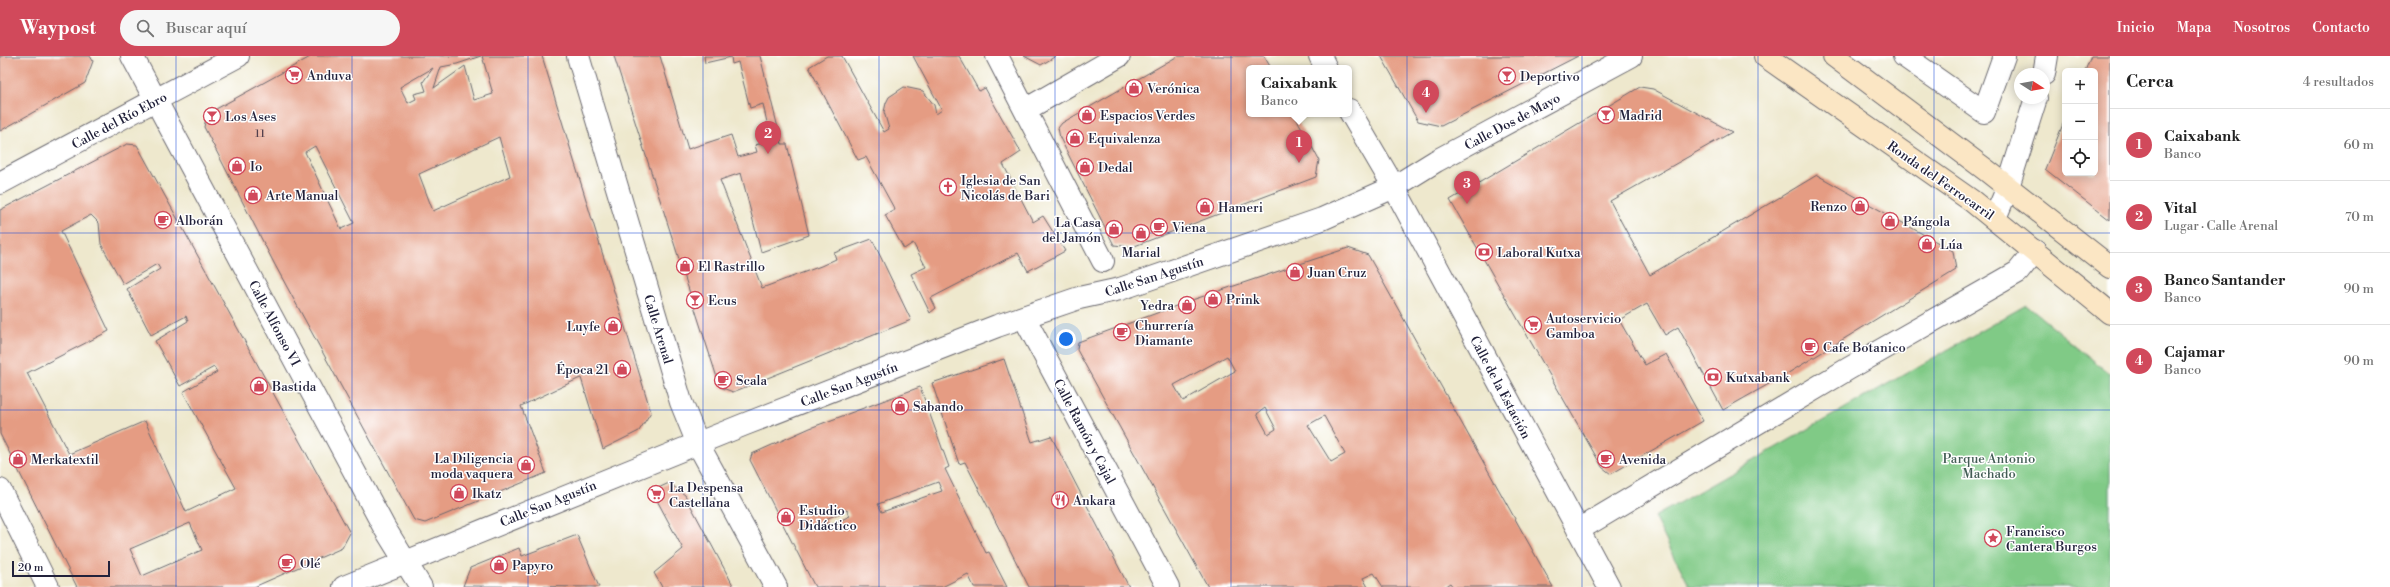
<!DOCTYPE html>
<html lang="es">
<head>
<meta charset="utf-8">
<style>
  :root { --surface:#fff; --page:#f6f6f6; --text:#222; --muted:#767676; --line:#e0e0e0; --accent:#d1495b }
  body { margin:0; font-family:"Libre Bodoni",serif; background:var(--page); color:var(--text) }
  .controls { position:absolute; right:12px; top:12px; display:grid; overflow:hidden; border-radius:6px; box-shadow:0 2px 10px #0003 }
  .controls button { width:36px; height:36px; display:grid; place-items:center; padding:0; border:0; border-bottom:1px solid var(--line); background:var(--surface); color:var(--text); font:20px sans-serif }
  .compass { position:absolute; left:2014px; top:12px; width:36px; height:36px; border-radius:50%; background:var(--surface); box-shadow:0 2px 10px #0003; rotate:101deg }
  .scale { position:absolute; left:12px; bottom:10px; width:98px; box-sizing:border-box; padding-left:4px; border:2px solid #22223b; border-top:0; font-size:11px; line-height:14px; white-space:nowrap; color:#22223b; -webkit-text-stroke:3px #fff; paint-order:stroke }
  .you { position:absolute; left:1066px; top:283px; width:14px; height:14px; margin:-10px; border:3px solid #fff; border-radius:50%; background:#1a73e8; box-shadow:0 0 0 6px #1a73e833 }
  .badge { display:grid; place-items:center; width:26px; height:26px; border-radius:50%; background:var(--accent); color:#fff; font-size:13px; font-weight:700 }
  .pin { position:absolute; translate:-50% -33px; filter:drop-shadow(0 1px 2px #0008) }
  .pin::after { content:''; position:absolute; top:21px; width:14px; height:12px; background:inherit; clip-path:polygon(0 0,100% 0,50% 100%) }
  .popup { position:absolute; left:1246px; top:9px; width:106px; height:52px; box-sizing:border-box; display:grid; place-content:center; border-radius:6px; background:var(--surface); filter:drop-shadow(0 1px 3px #0005); font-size:13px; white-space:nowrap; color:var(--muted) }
  .popup b { font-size:15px; color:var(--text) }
  .popup::after { content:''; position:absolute; left:50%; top:100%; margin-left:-8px; border:8px solid transparent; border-top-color:var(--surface) }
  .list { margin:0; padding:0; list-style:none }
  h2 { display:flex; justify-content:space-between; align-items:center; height:52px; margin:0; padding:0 16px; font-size:17px }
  h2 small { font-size:13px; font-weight:400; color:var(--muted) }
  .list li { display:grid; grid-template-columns:26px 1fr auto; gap:12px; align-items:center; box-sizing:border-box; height:72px; padding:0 16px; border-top:1px solid var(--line) }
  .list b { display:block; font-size:15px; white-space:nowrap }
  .list p { margin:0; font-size:13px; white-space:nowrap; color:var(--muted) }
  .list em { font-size:13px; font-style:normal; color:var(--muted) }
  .icon { flex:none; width:22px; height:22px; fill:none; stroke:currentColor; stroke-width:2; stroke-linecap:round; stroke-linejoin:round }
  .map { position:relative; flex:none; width:2110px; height:531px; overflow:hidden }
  header { display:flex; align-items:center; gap:24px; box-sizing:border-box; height:56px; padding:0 20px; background:var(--accent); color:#fff }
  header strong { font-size:19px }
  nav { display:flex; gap:22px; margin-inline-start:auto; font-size:14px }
  .search { width:280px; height:36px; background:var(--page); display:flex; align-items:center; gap:10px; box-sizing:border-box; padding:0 14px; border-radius:22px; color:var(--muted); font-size:15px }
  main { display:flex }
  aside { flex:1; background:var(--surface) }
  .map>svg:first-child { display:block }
</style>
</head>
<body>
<header>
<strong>Waypost</strong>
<div class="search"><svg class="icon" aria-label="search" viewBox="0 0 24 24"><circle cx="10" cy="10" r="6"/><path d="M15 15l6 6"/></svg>Buscar aquí</div>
<nav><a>Inicio</a><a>Mapa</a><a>Nosotros</a><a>Contacto</a></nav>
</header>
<main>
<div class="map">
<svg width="2110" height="531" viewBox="0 0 2110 531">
  <rect width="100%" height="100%" fill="#fff"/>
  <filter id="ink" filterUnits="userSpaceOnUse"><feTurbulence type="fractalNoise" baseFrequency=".025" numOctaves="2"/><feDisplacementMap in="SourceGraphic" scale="8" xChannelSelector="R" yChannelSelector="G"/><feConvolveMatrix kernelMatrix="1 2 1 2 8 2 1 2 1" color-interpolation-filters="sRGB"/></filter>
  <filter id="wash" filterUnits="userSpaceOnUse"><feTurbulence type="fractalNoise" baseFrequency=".012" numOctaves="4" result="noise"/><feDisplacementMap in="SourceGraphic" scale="16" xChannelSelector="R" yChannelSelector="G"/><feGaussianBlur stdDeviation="0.9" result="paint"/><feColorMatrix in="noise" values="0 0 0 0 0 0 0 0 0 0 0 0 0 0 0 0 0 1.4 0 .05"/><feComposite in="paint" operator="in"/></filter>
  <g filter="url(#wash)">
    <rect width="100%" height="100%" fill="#eee8cd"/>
    <path fill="#80ca86" stroke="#517660" d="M2026,249L2110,318V531H1690L1654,461Z"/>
    <g id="blocks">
      <path fill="#e59c83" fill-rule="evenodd" d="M0,0H90L93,5L85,27L0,75Z
        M312,0H481L457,8L441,11L434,32L465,10L474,44L493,38L482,0H542L651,356L639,375L603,393L581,322L578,323L521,350L546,417L425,467L414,464L275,209L204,71L207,58ZM433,12L423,26L426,35L414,38L416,43L408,47L400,31ZM499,81L510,120L433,155L419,118ZM315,90L354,167L341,173L305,96Z
        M614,0H660L688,93L731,79L738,101L757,96L755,89L771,85L763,48L750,52L738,6L732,8L731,1L705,7L704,0H760L782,88H787L809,179L761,196L741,117L720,124L762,232L821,210L836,203L834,197L872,183L911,264L733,336L720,331Z
        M827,0H842L884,76L889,73L884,56L886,47L889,41L904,31L923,35L934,49L936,58L942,54L913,0H959L979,35L985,32L1021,96L1003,108L1033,166L1043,160L1065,195L1028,215L1018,197L931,242L936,252L930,257L911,218L926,211L913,187L904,193L885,159L895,154L866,101L858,104L809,11Z
        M1024,0H1056L1041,9Z
        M1178,0H1264L1271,12H1249V58H1294L1319,104L1316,121L1132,191L1114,189L1060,82L1058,72L1062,67Z
        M1381,0H1578L1441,70L1418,65Z
        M2091,0H2110V164L2045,113L2065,63V117H2095V15H2085Z
        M1640,31L1653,33L1732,76L1610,145L1650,219L1817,119L1953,195L1956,214L1790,316L1723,354L1678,271L1665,279L1647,248L1619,264L1645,309L1666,298L1703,365L1611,418L1602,411L1450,144Z
        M127,88L137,89L350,477L342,492L254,531H77L0,378V154ZM91,159L99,167L101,188L123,228L157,208L160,213L127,233L151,279L186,260L188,265L155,285L180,330L214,311L217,316L183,336L236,432L186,456L145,365L69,398L27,317L109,275L61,175ZM190,467L202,494L142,520L130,493Z
        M1348,192L1368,199L1553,531H1453L1450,527L1444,531H1383L1374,517L1363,522L1368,531H1208L1077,294L1078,286L1195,243ZM1227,300L1235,315L1183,345L1174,329ZM1265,352L1276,373L1268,378L1257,358ZM1324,360L1345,398L1331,406L1308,369Z
        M1004,303L1032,386L1051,380L1129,531H1029L965,406L959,408L932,327Z
        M920,331L949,411L945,413L986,497L989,496L1007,531H974L968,518L942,531H815L750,404L752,398L810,372ZM938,426L942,435L930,439L882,456L878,448ZM847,454L850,460L828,470L826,463Z
        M669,427L685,439L734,531H662L654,517L683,493L652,435Z
        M577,479L599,531L463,530L470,512L519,492L522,500Z"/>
    </g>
  </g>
  <g filter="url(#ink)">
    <use href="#blocks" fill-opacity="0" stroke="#69676e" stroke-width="1"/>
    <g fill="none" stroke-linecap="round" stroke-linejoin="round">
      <g stroke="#69676e" stroke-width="24">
        <path id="pedestrian" d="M997,0L1103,205
          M1904,0L1984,56L2004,0
          M1025,54L1119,0
          M1578,474L1848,313L2018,216L2035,195
          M1609,531L1394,131L1436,105L1631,0"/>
      </g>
      <g stroke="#69676e" stroke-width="24">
        <path id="minor" d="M132,0L384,471L421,531
          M578,0L681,346L698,388L776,531
          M1320,0L1326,12
          M2044,18L2047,0
          M0,127L238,0
          M1995,162L2008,131L2036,42
          M1024,261L1168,531
          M0,434L48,531
          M344,531L743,369L997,270L1079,242L1120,233L1322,163L1394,131L1349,54"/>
      </g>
      <g stroke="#69676e" stroke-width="24">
        <path id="secondary" d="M1765,0L1972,145L2110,257
          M1834,0L1986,114L2110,211"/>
      </g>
      <use href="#pedestrian" stroke="#fff" stroke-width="22"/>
      <use href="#minor" stroke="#fff" stroke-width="22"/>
      <use href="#secondary" stroke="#fbe6c4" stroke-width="22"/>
    </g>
  </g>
  <path fill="none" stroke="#1d4ed8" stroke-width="1" stroke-opacity="0.55" d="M176,0V531M352,0V531M528,0V531M703,0V531M879,0V531M1055,0V531M1231,0V531M1407,0V531M1582,0V531M1758,0V531M1934,0V531M0,177H2110M0,354H2110"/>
  <defs>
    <g id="supermarket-ring" transform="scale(0.9)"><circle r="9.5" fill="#fff" stroke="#d1495b" stroke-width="1.5"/><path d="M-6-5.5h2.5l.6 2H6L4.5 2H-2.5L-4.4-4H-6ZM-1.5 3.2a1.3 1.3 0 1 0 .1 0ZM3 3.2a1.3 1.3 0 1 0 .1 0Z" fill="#d1495b"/></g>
    <g id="bar-ring" transform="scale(0.9)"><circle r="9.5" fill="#fff" stroke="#d1495b" stroke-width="1.5"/><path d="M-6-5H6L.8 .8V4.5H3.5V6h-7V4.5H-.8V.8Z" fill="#d1495b"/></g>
    <g id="shop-ring" transform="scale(0.9)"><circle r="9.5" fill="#fff" stroke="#d1495b" stroke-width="1.5"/><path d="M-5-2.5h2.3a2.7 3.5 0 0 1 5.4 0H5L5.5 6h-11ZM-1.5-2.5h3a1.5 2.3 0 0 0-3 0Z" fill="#d1495b"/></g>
    <g id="church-ring" transform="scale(0.9)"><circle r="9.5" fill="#fff" stroke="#d1495b" stroke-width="1.5"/><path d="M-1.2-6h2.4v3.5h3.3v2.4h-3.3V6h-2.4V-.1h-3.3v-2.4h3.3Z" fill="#d1495b"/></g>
    <g id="cafe-ring" transform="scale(0.9)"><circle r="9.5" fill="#fff" stroke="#d1495b" stroke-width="1.5"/><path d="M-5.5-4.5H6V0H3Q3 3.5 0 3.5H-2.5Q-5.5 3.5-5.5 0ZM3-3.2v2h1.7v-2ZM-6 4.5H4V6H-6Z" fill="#d1495b"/></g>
    <g id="bank-ring" transform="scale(0.9)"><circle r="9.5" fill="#fff" stroke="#d1495b" stroke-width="1.5"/><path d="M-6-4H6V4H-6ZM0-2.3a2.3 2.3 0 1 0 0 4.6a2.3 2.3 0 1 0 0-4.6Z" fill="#d1495b"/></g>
    <g id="restaurant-ring" transform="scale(0.9)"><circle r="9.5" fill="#fff" stroke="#d1495b" stroke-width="1.5"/><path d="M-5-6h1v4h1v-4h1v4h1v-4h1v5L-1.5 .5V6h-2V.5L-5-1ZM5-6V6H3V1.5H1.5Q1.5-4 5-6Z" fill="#d1495b"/></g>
    <g id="sight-ring" transform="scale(0.9)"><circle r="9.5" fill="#fff" stroke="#d1495b" stroke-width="1.5"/><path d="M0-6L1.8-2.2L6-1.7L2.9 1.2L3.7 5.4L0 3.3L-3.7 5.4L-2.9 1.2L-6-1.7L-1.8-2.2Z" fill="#d1495b"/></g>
  </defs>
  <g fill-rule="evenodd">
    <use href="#supermarket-ring" x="294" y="19"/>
    <use href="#bar-ring" x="1507" y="20"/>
    <use href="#shop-ring" x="1134" y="32"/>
    <use href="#shop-ring" x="1087" y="59"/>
    <use href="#bar-ring" x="1606" y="59"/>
    <use href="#bar-ring" x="212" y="60"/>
    <use href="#shop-ring" x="1075" y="82"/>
    <use href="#shop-ring" x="237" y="110"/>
    <use href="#shop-ring" x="1085" y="111"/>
    <use href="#church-ring" x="948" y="131"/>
    <use href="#shop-ring" x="253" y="139"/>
    <use href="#shop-ring" x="1860" y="150"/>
    <use href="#shop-ring" x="1205" y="151"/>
    <use href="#cafe-ring" x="163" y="164"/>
    <use href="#shop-ring" x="1890" y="165"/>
    <use href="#cafe-ring" x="1159" y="171"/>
    <use href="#shop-ring" x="1114" y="173"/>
    <use href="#shop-ring" x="1141" y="177"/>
    <use href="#shop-ring" x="1927" y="188"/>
    <use href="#bank-ring" x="1484" y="196"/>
    <use href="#shop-ring" x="685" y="210"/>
    <use href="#shop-ring" x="1295" y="216"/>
    <use href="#shop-ring" x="1213" y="243"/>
    <use href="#bar-ring" x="695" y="244"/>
    <use href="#shop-ring" x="1187" y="249"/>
    <use href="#supermarket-ring" x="1533" y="269"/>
    <use href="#shop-ring" x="613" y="270"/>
    <use href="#cafe-ring" x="1122" y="276"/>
    <use href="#cafe-ring" x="1810" y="291"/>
    <use href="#shop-ring" x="622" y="313"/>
    <use href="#bank-ring" x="1713" y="321"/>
    <use href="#cafe-ring" x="723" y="324"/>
    <use href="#shop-ring" x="259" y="330"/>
    <use href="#shop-ring" x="900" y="350"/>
    <use href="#shop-ring" x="18" y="403"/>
    <use href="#cafe-ring" x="1606" y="403"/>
    <use href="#shop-ring" x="526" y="409"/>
    <use href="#shop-ring" x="459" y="437"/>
    <use href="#supermarket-ring" x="656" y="438"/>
    <use href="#restaurant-ring" x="1060" y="444"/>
    <use href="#shop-ring" x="786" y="461"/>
    <use href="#sight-ring" x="1993" y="482"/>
    <use href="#cafe-ring" x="287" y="507"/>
    <use href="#shop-ring" x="499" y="509"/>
  </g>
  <g text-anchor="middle" stroke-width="3" stroke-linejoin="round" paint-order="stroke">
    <g font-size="11" fill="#53404d">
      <text x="260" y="81">11</text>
    </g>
    <g font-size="13" fill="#22223b" stroke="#fff" text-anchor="start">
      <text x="307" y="24">Anduva</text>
      <text x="1520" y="25">Deportivo</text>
      <text x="1147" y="37">Verónica</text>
      <text x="1100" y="64">Espacios Verdes</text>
      <text x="1619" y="64">Madrid</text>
      <text x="225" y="65">Los Ases</text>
      <text x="1088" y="87">Equivalenza</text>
      <text x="250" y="115">Io</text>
      <text x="1098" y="116">Dedal</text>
      <text x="961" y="129">Iglesia de San<tspan x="961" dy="15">Nicolás de Bari</tspan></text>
      <text x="266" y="144">Arte Manual</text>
      <text x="1847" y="155" text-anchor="end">Renzo</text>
      <text x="1218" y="156">Hameri</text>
      <text x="176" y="169">Alborán</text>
      <text x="1903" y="170">Pángola</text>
      <text x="1101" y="171" text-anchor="end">La Casa<tspan x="1101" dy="15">del Jamón</tspan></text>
      <text x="1172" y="176">Viena</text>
      <text x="1940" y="193">Lúa</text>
      <text x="1141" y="201" text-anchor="middle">Marial</text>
      <text x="1497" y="201">Laboral Kutxa</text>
      <text x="698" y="215">El Rastrillo</text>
      <text x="1308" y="221">Juan Cruz</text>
      <text x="1226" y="248">Prink</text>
      <text x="708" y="249">Ecus</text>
      <text x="1174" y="254" text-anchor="end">Yedra</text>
      <text x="1546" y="267">Autoservicio<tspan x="1546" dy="15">Gamboa</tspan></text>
      <text x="1135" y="274">Churrería<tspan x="1135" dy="15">Diamante</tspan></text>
      <text x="600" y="275" text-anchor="end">Luyfe</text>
      <text x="1823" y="296">Cafe Botanico</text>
      <text x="609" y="318" text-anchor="end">Época 21</text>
      <text x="1726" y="326">Kutxabank</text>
      <text x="736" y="329">Scala</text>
      <text x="272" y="335">Bastida</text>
      <text x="913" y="355">Sabando</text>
      <text x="513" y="407" text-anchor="end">La Diligencia<tspan x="513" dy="15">moda vaquera</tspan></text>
      <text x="31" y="408">Merkatextil</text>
      <text x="1619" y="408">Avenida</text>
      <text x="669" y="436">La Despensa<tspan x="669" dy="15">Castellana</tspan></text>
      <text x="472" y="442">Ikatz</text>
      <text x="1073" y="449">Ankara</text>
      <text x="799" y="459">Estudio<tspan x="799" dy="15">Didáctico</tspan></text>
      <text x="2006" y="480">Francisco<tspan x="2006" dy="15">Cantera Burgos</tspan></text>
      <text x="300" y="512">Olé</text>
      <text x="512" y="514">Papyro</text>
    </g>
    <g font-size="13" fill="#22223b" stroke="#fff">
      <text transform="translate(119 64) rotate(-28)" y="5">Calle del Río Ebro</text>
      <text transform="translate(1512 65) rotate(-28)" y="5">Calle Dos de Mayo</text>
      <text transform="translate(1941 124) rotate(35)" y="5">Ronda del Ferrocarril</text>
      <text transform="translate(1154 220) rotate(-18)" y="5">Calle San Agustín</text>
      <text transform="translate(275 267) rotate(62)" y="5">Calle Alfonso VI</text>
      <text transform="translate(659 273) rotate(73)" y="5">Calle Arenal</text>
      <text transform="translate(849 328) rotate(-21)" y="5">Calle San Agustín</text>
      <text transform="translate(1501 331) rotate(62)" y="5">Calle de la Estación</text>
      <text transform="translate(1085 375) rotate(62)" y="5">Calle Ramón y Cajal</text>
      <text transform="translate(548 447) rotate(-22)" y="5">Calle San Agustín</text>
    </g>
    <g font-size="13" fill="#435d55" stroke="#fff">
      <text x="1989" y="407">Parque Antonio<tspan x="1989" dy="15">Machado</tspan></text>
    </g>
  </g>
</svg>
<div class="controls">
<button>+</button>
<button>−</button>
<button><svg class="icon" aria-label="locate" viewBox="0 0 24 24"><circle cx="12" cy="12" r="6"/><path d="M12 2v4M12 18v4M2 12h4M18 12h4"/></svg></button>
</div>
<svg class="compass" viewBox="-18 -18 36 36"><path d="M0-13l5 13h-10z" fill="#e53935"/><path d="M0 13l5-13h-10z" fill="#767676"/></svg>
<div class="scale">20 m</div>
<div class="you"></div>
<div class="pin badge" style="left:1299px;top:107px">1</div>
<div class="popup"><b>Caixabank</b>Banco</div>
<div class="pin badge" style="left:768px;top:98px">2</div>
<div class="pin badge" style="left:1467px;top:148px">3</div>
<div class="pin badge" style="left:1426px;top:57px">4</div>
</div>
<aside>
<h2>Cerca<small>4 resultados</small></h2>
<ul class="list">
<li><span class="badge">1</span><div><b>Caixabank</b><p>Banco</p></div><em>60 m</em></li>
<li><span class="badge">2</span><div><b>Vital</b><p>Lugar · Calle Arenal</p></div><em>70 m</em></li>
<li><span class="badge">3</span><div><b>Banco Santander</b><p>Banco</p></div><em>90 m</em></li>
<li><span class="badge">4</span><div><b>Cajamar</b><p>Banco</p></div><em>90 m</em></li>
</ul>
</aside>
</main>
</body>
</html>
